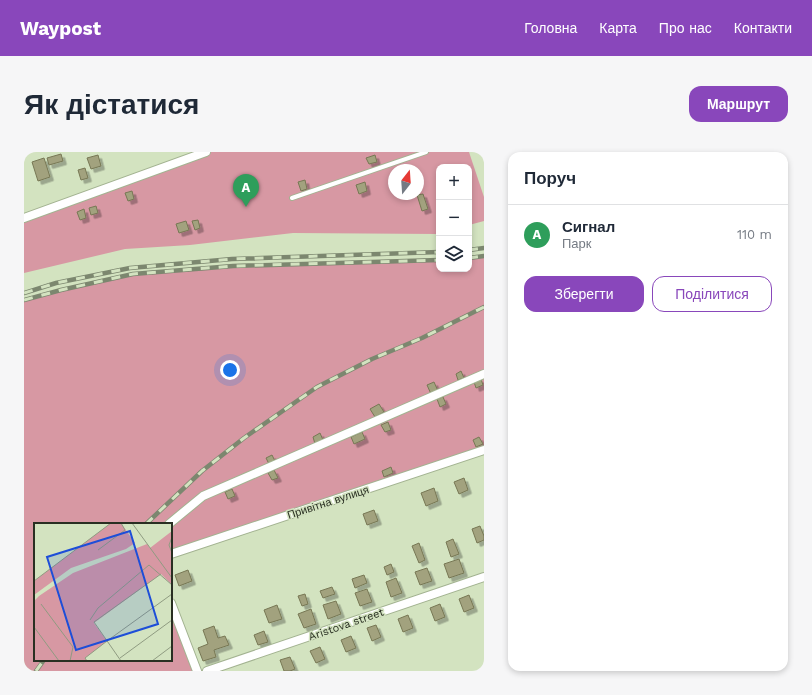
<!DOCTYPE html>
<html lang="uk">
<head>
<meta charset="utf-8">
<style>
  :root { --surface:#fff; --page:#f6f6f7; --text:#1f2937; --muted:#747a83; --line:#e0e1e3; --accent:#8947bb }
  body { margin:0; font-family:"Work Sans",sans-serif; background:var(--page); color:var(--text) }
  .controls { position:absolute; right:12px; top:12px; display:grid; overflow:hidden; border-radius:8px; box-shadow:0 2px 6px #0003 }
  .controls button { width:36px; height:36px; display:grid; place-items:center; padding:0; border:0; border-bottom:1px solid var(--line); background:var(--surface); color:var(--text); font:20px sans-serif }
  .compass { position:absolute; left:364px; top:12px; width:36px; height:36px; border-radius:50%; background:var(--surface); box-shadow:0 2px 6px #0003; rotate:17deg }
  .you { position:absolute; left:206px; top:218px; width:14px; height:14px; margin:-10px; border:3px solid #fff; border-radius:50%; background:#1a73e8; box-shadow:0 0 0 6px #1a73e833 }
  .badge { display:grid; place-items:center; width:26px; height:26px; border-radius:50%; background:var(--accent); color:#fff; font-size:13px; font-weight:700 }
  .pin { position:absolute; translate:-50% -33px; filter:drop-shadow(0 1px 2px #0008) }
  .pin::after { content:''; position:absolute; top:21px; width:14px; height:12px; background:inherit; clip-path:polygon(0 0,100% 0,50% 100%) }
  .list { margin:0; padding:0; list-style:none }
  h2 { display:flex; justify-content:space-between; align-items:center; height:52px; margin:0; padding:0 16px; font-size:17px }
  h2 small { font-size:13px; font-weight:400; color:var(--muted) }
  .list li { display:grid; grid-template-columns:26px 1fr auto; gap:12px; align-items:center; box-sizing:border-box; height:60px; padding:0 16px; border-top:1px solid var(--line) }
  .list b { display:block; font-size:15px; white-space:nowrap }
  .list p { margin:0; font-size:13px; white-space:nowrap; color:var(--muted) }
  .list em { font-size:13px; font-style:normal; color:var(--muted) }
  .actions { display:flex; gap:8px; padding:12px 16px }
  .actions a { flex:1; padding:9px 0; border:1px solid var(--accent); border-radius:12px; text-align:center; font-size:14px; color:var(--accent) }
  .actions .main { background:var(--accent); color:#fff }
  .icon { flex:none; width:22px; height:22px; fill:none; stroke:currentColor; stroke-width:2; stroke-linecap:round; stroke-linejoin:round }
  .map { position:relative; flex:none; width:460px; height:519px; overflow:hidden; border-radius:12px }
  header { display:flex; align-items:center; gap:24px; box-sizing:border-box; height:56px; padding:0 20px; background:var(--accent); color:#fff }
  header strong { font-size:19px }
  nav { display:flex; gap:22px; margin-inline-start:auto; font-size:14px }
  .intro { display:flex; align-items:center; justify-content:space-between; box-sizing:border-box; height:96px; padding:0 24px }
  h1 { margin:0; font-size:28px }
  .button { padding:10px 18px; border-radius:12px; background:var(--accent); color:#fff; font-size:14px; font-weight:700 }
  main { display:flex; gap:24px; padding:0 24px }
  aside { flex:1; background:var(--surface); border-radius:12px; box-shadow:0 2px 6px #0003 }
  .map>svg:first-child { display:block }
</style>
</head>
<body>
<header>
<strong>Waypost</strong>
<nav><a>Головна</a><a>Карта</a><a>Про нас</a><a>Контакти</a></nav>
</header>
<div class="intro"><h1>Як дістатися</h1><a class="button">Маршрут</a></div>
<main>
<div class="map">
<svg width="460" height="519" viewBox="0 0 460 519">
  <defs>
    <filter id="shadow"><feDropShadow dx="3.5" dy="3.5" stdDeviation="0" flood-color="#0004"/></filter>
  </defs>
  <rect width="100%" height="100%" fill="#d3e3c0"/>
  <path fill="#d798a3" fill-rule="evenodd" d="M182,0H445L460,45V69L445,73V15H415V82H413L269,81L166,93L101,97L0,121V66ZM370,18H394V42H370Z
    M460,104V298L147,402V372H11V508H147V451L173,519H0V148L37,138L109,122L209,114L415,108V117H445V106Z"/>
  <path fill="#a2a27e" stroke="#777754" filter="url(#shadow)" d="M37,2L39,9L25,13L23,6Z
    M74,3L77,14L67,17L63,6Z
    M351,3L353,10L345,12L342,6Z
    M20,6L26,25L14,29L8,10Z
    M61,16L64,26L57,28L54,18Z
    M281,28L283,37L277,39L274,30Z
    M341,30L343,39L335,42L332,33Z
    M108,39L110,47L104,49L101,41Z
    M399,42L404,57L398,59L393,43Z
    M72,54L74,61L67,63L65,56Z
    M60,57L62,66L56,68L53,60Z
    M174,68L176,76L171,78L168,69Z
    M162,69L165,78L155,81L152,72Z
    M437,219L440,226L434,228L432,222Z
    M457,227L459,233L452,236L450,230Z
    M410,230L414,239L407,242L403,233Z
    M419,245L422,252L416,255L413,247Z
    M355,252L360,260L351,265L346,257Z
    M364,270L367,278L361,280L357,273Z
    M338,280L341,287L330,292L327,285Z
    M296,281L299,288L291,292L289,285Z
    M455,285L459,292L452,295L449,288Z
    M248,303L251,309L245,312L242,306Z
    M367,315L369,321L360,325L358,319Z
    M250,318L254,326L248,328L244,321Z
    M440,326L444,338L435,342L430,330Z
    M410,336L414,349L402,354L397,341Z
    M208,337L211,344L204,347L201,340Z
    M350,358L354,369L343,373L339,362Z
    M456,374L460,384V388L453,391L448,377Z
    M429,387L435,402L427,405L422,390Z
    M395,391L401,408L395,411L388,394Z
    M435,407L440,421L425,426L420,412Z
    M367,412L370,420L363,423L360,415Z
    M403,416L408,429L396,433L391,420Z
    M164,418L168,429L155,434L151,423Z
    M340,423L343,431L331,436L328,427Z
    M372,426L378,441L367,445L362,430Z
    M308,435L311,442L299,446L296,439Z
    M343,437L348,450L336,454L331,441Z
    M281,442L284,452L278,454L274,444Z
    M445,443L450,456L440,460L435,447Z
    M312,449L317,462L304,467L299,453Z
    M416,452L421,465L411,469L406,456Z
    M253,453L258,467L245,471L240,458Z
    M287,457L292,472L280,476L274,462Z
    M384,463L389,476L379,480L374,467Z
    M352,473L357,485L348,489L343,476Z
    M190,474L194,486L201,484L205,493L190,498L192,505L179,509L174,496L184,492L179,478Z
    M240,479L244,490L234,493L230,483Z
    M327,484L332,496L322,500L317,488Z
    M296,495L301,507L292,511L286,499Z
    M266,505L271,517L266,519H260L256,508Z"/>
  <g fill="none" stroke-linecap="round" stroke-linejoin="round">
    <g stroke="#a3b391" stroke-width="6">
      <path id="service" d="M268,46L402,0"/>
    </g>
    <g stroke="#a3b391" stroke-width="10">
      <path id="minor" d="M0,66L182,0
        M145,372L179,344L460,222
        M147,402L460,298
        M147,451L173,519
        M183,519L460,425"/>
    </g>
    <use href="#service" stroke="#fff" stroke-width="4"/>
    <use href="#minor" stroke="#fff" stroke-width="8"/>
    <g stroke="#7c876f" stroke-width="4.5">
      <path id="rail" d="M445,98L460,96
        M445,106L460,104
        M0,141L32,131L106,116L208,107L415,100
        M0,148L37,138L109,122L209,114L415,108
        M122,372L178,319L220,286L293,235L348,207L398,186L460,155
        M12,519L20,508"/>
    </g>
    <use href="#rail" stroke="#d3e3c0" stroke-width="3" stroke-dasharray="9" stroke-linecap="butt"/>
  </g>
  <g text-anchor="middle" stroke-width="3" stroke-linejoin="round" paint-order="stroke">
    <g font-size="11" fill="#292f22" stroke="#d3e3c0">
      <text transform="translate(304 350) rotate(-18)" y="4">Привітна вулиця</text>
      <text transform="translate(322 472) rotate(-19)" y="4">Aristova street</text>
    </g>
  </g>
  <g transform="translate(10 371)">
    <rect width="138" height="138" fill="#d3e3c0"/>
    <path d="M77,0H87L101,20L92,26L37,45L0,72V58ZM138,8V62L127,51L60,100L73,118L51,135L53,138H0V78L5,73L39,50L113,21L116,25Z" fill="#d798a3"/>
    <path fill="none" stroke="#8f9b81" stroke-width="1" d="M98,0L138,55M138,14L135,22L138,30M64,27L91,7L87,0M0,58L77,0M7,81L39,124L36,138M56,97L64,85L115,42L138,62M0,104L25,138M86,135L138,97M53,138L51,135L73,118L138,71M87,138L60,99L127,51M118,138L138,123"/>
    <path fill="#1d4ed8" fill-opacity="0.15" stroke="#1d4ed8" stroke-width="2" d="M96,8L124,101L42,127L13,34Z"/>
    <rect width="138" height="138" fill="none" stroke="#292f22" stroke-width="2"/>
  </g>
</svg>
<div class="controls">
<button>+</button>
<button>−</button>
<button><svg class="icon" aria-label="layers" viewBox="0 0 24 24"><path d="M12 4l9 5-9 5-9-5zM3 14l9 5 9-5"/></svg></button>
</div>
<svg class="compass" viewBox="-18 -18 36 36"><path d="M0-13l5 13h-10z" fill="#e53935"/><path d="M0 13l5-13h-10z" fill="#747a83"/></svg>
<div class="you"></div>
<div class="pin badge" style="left:222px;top:55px;background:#2e9e5b">A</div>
</div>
<aside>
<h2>Поруч<small></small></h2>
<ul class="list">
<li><span class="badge" style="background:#2e9e5b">A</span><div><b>Сигнал</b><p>Парк</p></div><em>110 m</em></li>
</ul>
<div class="actions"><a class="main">Зберегти</a><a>Поділитися</a></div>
</aside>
</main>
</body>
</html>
